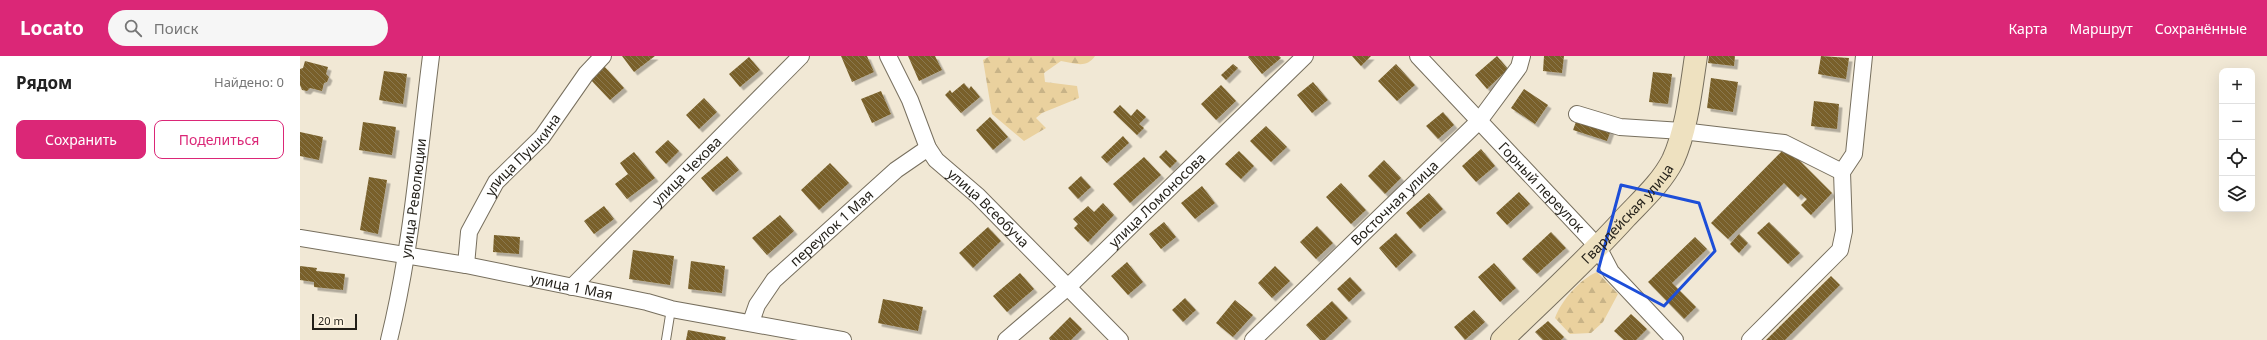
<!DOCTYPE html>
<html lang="ru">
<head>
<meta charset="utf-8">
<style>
  :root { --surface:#fff; --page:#f6f6f6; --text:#222; --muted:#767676; --line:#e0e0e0; --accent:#db2777 }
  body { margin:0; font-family:"Noto Sans",sans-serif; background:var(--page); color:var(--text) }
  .controls { position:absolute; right:12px; top:12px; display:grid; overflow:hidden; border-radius:8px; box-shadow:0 4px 16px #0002 }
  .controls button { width:36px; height:36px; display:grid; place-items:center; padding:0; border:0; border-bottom:1px solid var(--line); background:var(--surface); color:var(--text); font:20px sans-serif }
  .scale { position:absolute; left:12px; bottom:10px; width:45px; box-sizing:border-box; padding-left:4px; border:2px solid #221f18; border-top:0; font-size:11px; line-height:14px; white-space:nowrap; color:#221f18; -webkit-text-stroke:3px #fff5e2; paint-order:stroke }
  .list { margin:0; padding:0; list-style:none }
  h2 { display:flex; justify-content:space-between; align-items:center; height:52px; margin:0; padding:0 16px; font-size:17px }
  h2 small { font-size:13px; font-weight:400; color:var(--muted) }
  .actions { display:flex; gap:8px; padding:12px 16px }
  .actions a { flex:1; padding:9px 0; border:1px solid var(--accent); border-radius:8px; text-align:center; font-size:14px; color:var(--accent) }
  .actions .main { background:var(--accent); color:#fff }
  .icon { flex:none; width:22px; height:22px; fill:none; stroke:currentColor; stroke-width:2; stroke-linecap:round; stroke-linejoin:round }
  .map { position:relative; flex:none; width:1967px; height:284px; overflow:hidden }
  header { display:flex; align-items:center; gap:24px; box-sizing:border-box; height:56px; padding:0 20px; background:var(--accent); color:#fff }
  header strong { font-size:19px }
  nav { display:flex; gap:22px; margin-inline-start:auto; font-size:14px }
  .search { width:280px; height:36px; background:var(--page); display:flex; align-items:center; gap:10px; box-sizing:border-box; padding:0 14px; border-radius:22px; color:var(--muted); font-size:15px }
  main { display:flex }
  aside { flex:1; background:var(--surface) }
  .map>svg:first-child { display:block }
</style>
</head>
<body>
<header>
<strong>Locato</strong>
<div class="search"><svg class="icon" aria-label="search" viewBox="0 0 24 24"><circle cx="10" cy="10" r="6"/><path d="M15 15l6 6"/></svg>Поиск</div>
<nav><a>Карта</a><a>Маршрут</a><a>Сохранённые</a></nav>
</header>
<main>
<aside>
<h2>Рядом<small>Найдено: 0</small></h2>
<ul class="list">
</ul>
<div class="actions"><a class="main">Сохранить</a><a>Поделиться</a></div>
</aside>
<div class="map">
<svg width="1967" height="284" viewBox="0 0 1967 284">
  <defs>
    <pattern id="forest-firs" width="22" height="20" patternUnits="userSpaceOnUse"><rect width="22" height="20" fill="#ead19e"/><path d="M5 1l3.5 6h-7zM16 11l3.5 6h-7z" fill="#c8b387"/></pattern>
    <pattern id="building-back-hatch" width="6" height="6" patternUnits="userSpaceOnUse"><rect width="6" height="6" fill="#79612b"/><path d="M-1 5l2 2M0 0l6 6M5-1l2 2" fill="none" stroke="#8a784f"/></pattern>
    <filter id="shadow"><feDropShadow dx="3.5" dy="3.5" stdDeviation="0" flood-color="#0004"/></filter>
  </defs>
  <rect width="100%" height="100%" fill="#f1e8d5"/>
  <path fill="url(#forest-firs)" d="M690,0H795C786,13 775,7 761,5L744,17L745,26L777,30L779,42L742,57L736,62L746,72L724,85L692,58L683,4Z
    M1297,216L1318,238L1303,266L1291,277L1270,278L1255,262C1261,245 1280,223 1297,216Z"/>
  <path fill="url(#building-back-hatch)" filter="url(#shadow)" d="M322,0H355L334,16Z
    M541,0H567L574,16L552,26Z
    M608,0H635L642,14L619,25Z
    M949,0H979L981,2L962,18L948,1Z
    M1052,0H1071L1061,10Z
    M1197,0L1208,13L1187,33L1175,19Z
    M1244,0H1264L1262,17L1243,15Z
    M1409,0H1435L1434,10L1408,7Z
    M1521,0L1549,2L1546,23L1518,18Z
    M449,1L460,14L440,31L429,18Z
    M5,5L28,11L26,18L29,21L27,26L24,27L22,35L10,32L7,35L2,34L0,29V13L3,12Z
    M933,8L938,12L926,24L921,19Z
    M1096,8L1115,29L1097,45L1078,25Z
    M304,10L324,32L310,44L290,23Z
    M84,15L107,18L103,48L79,44Z
    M1353,16L1372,18L1368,48L1349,46Z
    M1411,22L1438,26L1433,56L1407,52Z
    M1013,26L1028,44L1012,57L997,39Z
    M664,27L669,33L671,30L680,41L661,57L645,39L650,34L652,37Z
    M921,29L936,45L916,64L901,48Z
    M1224,33L1248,49L1235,68L1211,52Z
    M581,35L591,58L572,67L561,43Z
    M404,42L417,56L399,73L386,59Z
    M1514,45L1539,48L1537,73L1511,70Z
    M820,49L831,60L837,53L846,61L839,68L844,72L837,79L813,56Z
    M1143,56L1154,69L1138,83L1126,70Z
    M690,61L708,81L693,94L676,74Z
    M1277,63L1311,74L1307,85L1273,74Z
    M63,66L96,71L92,99L59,94Z
    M966,70L987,91L971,106L950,85Z
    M0,76L23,81L19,104L0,100Z
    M823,80L829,87L807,107L801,101Z
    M368,84L379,95L366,108L355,96Z
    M1486,91L1532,137L1511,159L1501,149L1507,143L1501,138L1498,141L1484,127L1428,183L1411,167Z
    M1181,93L1195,110L1176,126L1162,110Z
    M866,94L877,105L870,112L859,101Z
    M939,95L954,110L941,123L925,108Z
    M334,96L355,122L327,143L315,128L328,118L320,107Z
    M427,100L439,114L413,136L401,122Z
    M844,101L861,119L830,147L813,128Z
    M1084,104L1101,122L1085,138L1068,120Z
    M530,107L549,127L519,154L501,134Z
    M781,120L791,131L778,143L768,132Z
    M69,121L87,124L78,178L60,174Z
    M1041,127L1066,154L1051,168L1026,141Z
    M902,130L915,147L895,163L881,147Z
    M1219,136L1230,148L1207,169L1196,157Z
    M1129,137L1143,153L1120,173L1106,157Z
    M803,147L814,159L788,186L774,172L778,168L773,163L788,150L794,156Z
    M304,150L314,163L294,178L284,165Z
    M480,159L494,175L467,199L452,182Z
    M864,166L876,181L861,193L849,178Z
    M1469,166L1500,197L1488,208L1457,177Z
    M1017,170L1033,187L1016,203L1000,186Z
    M688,171L701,185L673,212L659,197Z
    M1251,176L1266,192L1237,218L1222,203Z
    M1096,177L1113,196L1096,212L1079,192Z
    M1439,178L1448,187L1439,197L1430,188Z
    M194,179L220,181L219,198L193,196Z
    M1395,181L1407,193L1372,227L1396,251L1384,263L1348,226Z
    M333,194L374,200L370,229L329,223Z
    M391,205L425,210L422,237L388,233Z
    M827,206L843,226L828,239L811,220Z
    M1194,207L1216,232L1200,246L1178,221Z
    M0,210L17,212L16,215L45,218L43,234L14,231V226L0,224Z
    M975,210L990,225L972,242L958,227Z
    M720,217L734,233L707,256L693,240Z
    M1531,220L1540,229L1485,284H1466Z
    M1050,221L1062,234L1049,246L1037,233Z
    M885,242L896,254L883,266L872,254Z
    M583,243L623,251L618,275L578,267Z
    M935,244L953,259L933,281L916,267Z
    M1032,245L1048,262L1025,284H1020L1006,269Z
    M1174,254L1185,266L1165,284L1154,271Z
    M1331,258L1347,273L1336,284H1324L1314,275Z
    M770,261L782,273L771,284H750L749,282Z
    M1248,265L1264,281L1261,284H1243L1235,276Z
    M388,274L426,281L425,284H386Z"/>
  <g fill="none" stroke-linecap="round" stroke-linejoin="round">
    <g stroke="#776f5e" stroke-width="10">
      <path id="lane" d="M366,284L371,253"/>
    </g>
    <g stroke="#776f5e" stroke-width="18">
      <g id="street">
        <path id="s1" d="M588,0L610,44L628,92L636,104L678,140L820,284"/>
        <path id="s2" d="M1118,0L1298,191L1311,216L1375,284"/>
        <path d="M1277,58L1320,71L1382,75L1484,87L1542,116"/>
        <path id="s3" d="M0,182L166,209L347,246L371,253L543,284"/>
        <path id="s4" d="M166,209L169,176L196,126L242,81L286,18L303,0"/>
        <path id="s5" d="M272,231L501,0"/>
        <path id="s6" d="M451,266L457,249L474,224L596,114L628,92"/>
        <path id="s7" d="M89,284C112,191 119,95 131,0"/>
        <path id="s8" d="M706,284L769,230L1005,0"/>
        <path id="s9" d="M953,284L1179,65L1219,11L1222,0"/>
        <path d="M1450,284L1540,194L1544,175L1542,116L1554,98L1564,0"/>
      </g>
    </g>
    <g stroke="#776f5e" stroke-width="24">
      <g id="secondary">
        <path id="s10" d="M1202,284C1243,244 1286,205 1325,162C1342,144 1362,126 1373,104C1387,73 1391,33 1396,0"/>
      </g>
    </g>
    <use href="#lane" stroke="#fff" stroke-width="8"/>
    <use href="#street" stroke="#fff" stroke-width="16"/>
    <use href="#secondary" stroke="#eee1c0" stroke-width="22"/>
  </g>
  <path fill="none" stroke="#1d4ed8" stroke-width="3" stroke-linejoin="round" d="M1321,129L1399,147L1415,195L1364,250L1298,215Z"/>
  <g text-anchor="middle" stroke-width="4" stroke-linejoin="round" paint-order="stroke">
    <g font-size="14" fill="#221f18" stroke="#fff5e2">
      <text dy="5" stroke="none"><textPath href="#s4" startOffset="128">улица Пушкина</textPath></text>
      <text dy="5" stroke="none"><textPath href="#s5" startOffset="163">улица Чехова</textPath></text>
      <text dy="5" stroke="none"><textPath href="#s2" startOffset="180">Горный переулок</textPath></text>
      <text dy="5" stroke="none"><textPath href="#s7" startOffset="144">улица Революции</textPath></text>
      <text dy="5" stroke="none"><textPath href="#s8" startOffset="206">улица Ломоносова</textPath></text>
      <text dy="5" stroke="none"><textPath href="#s9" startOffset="197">Восточная улица</textPath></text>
      <text dy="5" stroke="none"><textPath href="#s1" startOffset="186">улица Всеобуча</textPath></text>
      <text dy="5" stroke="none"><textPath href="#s10" startOffset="178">Гвардейская улица</textPath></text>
      <text dy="5" stroke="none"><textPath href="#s6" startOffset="126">переулок 1 Мая</textPath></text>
      <text dy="5" stroke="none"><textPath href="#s3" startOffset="276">улица 1 Мая</textPath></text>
    </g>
  </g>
</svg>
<div class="controls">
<button>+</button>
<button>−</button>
<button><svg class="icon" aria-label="locate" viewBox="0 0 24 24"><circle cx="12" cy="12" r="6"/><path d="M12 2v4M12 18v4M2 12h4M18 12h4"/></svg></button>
<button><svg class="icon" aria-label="layers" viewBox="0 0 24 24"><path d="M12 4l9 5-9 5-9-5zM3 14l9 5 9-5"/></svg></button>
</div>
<div class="scale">20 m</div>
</div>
</main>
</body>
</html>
